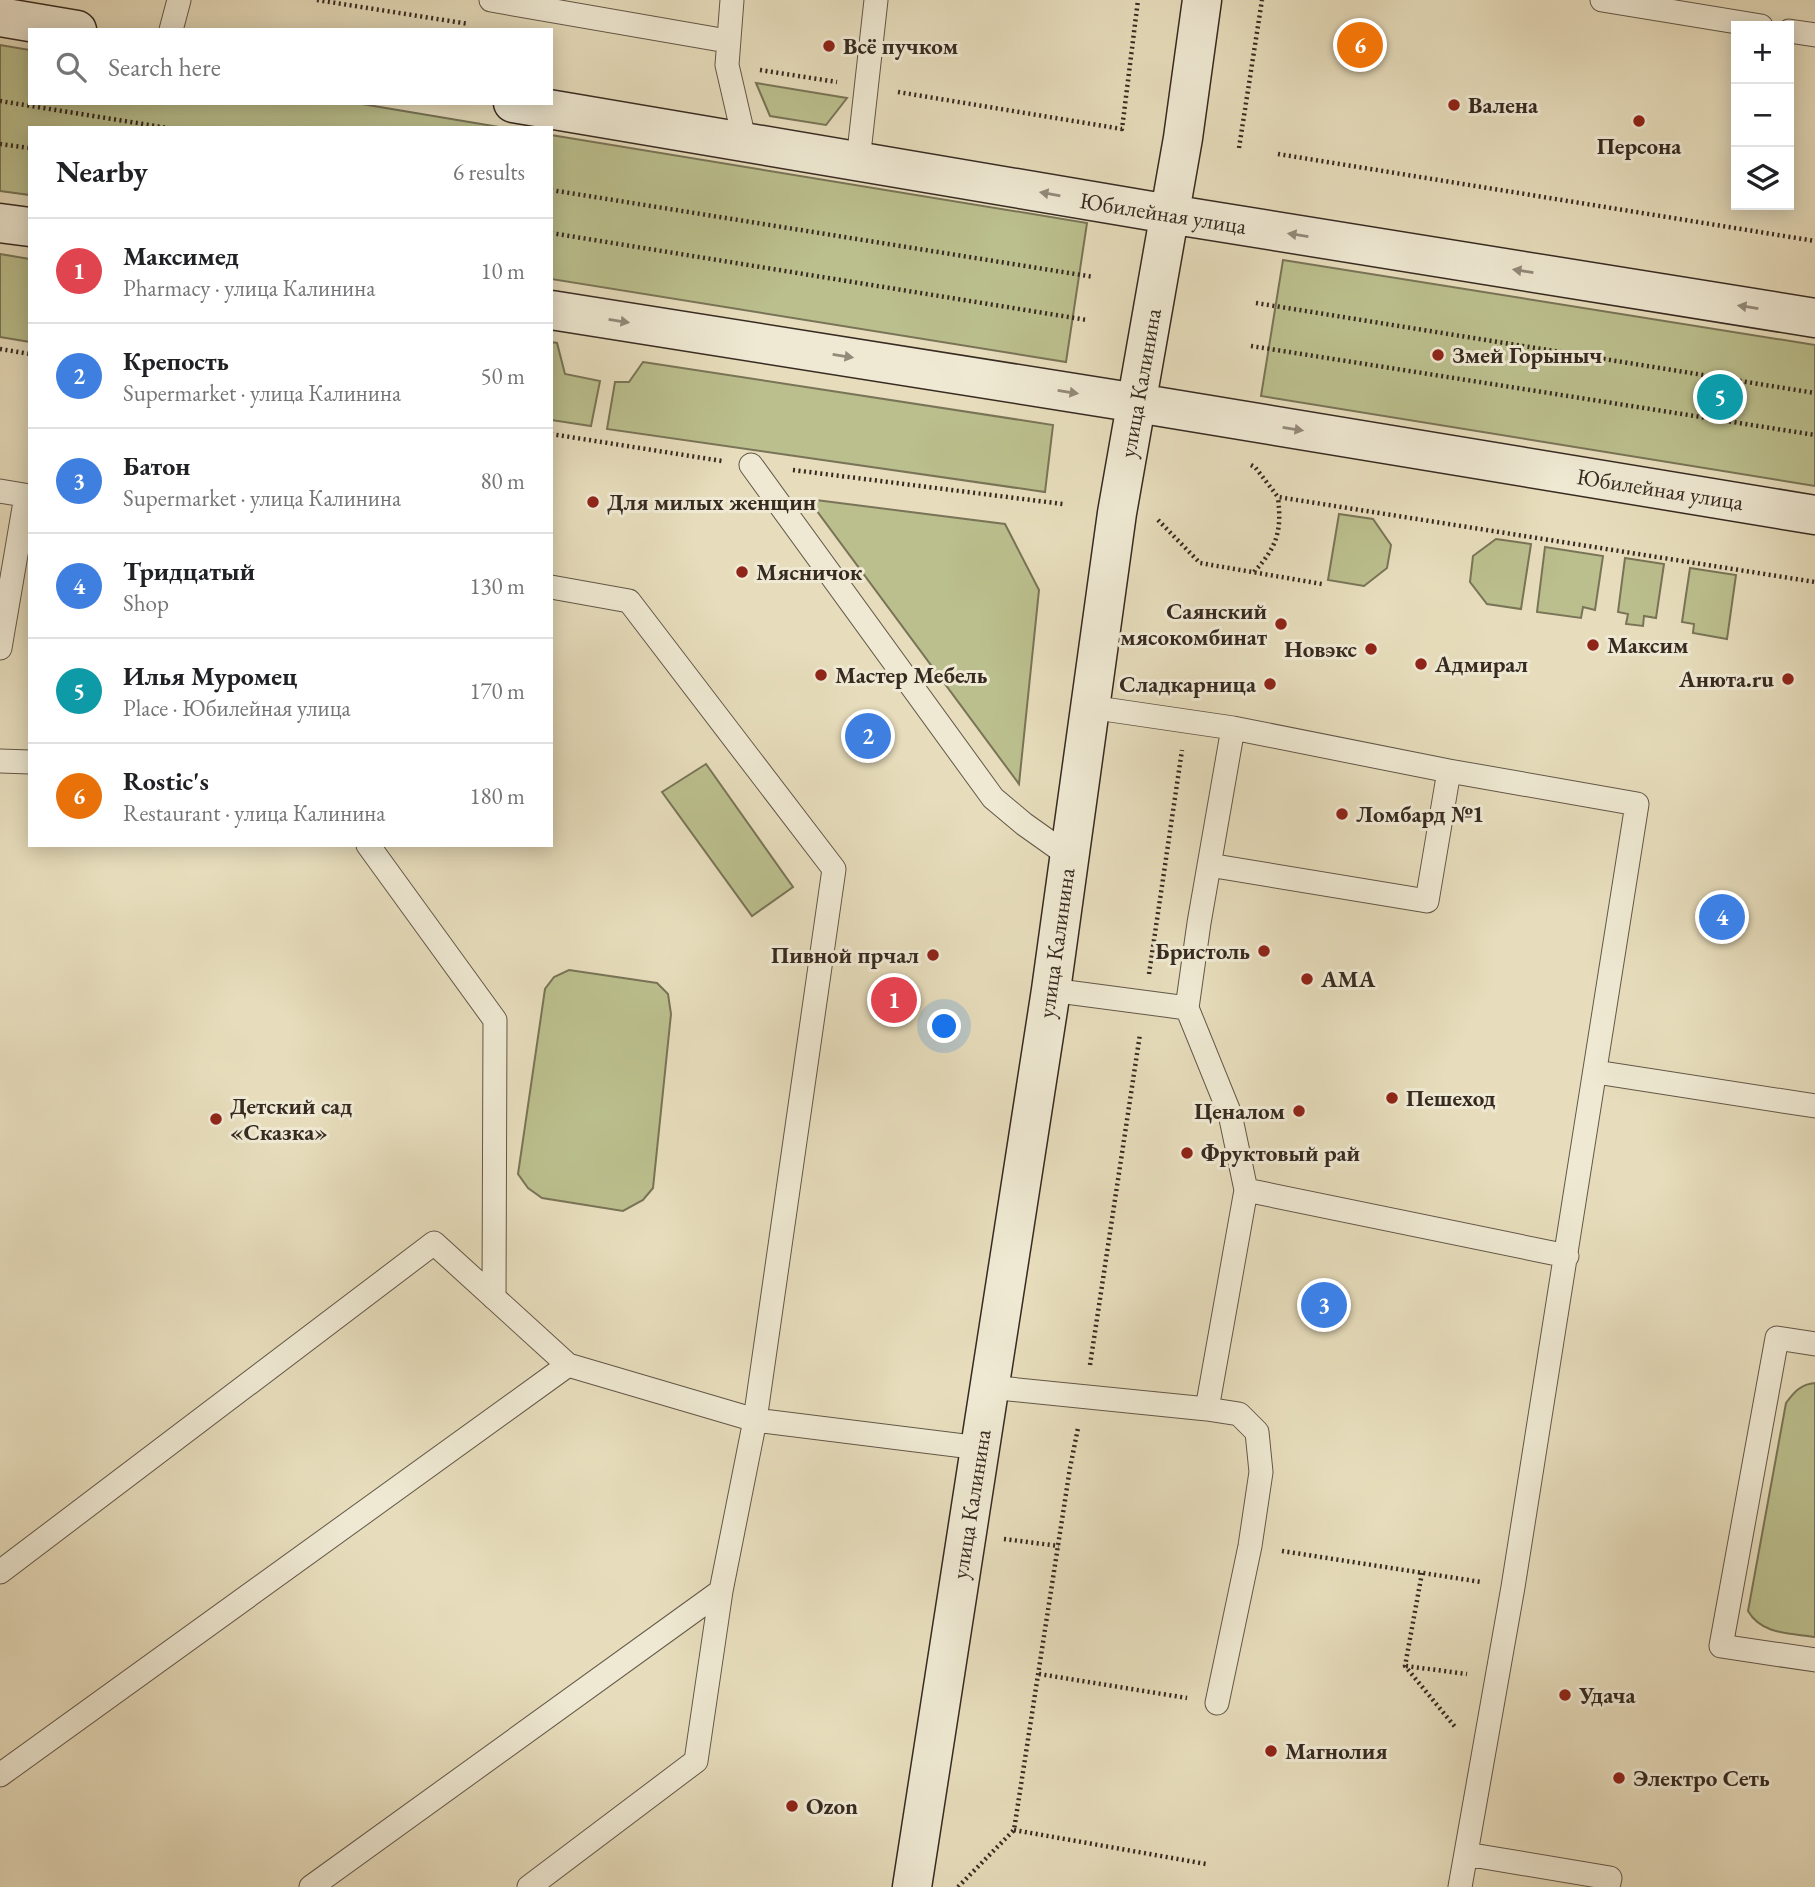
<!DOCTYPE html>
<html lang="en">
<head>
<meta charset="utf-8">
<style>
  :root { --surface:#fff; --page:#f6f6f6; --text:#202124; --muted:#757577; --line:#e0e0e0; --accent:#8f2418 }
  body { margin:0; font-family:"EB Garamond",serif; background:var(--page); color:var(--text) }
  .controls { position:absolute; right:21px; top:21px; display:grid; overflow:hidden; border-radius:0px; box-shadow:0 4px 18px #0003 }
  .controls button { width:63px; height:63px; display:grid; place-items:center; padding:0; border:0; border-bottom:2px solid var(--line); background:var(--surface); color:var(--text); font:35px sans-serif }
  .you { position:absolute; left:945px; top:1027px; width:24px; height:24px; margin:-18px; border:5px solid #fff; border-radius:50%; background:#1a73e8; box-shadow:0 0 0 10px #1a73e833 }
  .badge { display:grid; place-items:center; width:46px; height:46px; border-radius:50%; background:var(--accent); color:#fff; font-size:23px; font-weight:700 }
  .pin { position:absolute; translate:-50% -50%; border:4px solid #fff; box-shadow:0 2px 7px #0006 }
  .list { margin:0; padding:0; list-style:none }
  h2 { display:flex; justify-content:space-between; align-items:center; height:91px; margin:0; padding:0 28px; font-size:30px }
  h2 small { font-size:23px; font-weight:400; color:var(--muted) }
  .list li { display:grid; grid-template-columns:46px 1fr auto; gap:21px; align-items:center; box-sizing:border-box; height:105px; padding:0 28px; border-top:2px solid var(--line) }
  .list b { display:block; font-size:26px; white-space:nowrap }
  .list p { margin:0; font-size:23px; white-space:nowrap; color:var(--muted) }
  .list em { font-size:23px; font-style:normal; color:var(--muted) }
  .icon { flex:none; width:38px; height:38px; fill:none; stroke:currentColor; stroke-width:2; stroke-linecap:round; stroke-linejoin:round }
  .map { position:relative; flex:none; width:1815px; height:1887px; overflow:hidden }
  .search { position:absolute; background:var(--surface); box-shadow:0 4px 18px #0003; left:28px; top:28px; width:525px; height:77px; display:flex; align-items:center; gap:18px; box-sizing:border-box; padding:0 24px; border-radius:0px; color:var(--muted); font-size:26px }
  .panel { position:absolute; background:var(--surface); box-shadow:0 4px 18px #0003; left:28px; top:126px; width:525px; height:721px; border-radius:0px }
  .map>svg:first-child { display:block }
</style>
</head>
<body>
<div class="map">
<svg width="1815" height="1887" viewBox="0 0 1815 1887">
  <rect width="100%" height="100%" fill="#e7ddbc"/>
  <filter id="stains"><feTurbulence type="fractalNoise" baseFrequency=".00286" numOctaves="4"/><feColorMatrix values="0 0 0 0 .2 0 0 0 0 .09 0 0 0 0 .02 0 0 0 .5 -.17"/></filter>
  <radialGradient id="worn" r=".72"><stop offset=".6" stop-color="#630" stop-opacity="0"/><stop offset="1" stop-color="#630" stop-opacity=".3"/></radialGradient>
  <path fill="#bbbf8d" stroke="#797457" stroke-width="2" d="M0,45L30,50V103H356L505,128H30V195L0,191Z
    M756,83L847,98L826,125L770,116Z
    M551,135L1087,223L1066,362L551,279Z
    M0,254L30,259V342L0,337Z
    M1283,260L1815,345V486L1261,396Z
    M551,342L557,343L565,374L600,381L591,426L551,420Z
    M643,362L1053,425L1045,492L607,429L615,382H629Z
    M808,499L1005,524L1039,590L1019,784Z
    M1339,514L1373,519L1391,545L1387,568L1364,586L1328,580Z
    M1496,539L1531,544L1521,609L1487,604L1470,582L1473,556Z
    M1545,547L1603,556L1595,610L1583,607L1581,618L1537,612Z
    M1625,558L1664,564L1656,618L1644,616L1643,626L1626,624L1628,614L1618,612Z
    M1690,568L1736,575L1727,639L1693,633L1694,624L1682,622Z
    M706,764L793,887L752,916L662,792Z
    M569,970L657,983L668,994L671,1014L653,1188L643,1200L623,1211L542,1198L528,1188L518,1174L545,989L554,977Z
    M1815,1383V1637C1790,1633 1762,1635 1748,1611L1786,1403C1794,1392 1801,1384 1815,1383Z"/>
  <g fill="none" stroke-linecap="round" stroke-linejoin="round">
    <g stroke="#635748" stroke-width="25">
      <path id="service" d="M491,0L727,41
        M732,0L727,65L745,143
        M1602,0L1761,26
        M171,30L179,0
        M1789,31L1815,35
        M858,161L876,0
        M751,465L993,798L1024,824L1069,856
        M0,491L30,496
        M0,648L26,496
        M1090,707L1233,728L1449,771L1637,804L1513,1587L1460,1887
        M0,761L30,762
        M368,845L495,1020L494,1298
        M1209,865L1427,901L1449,771
        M1051,990L1187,1008
        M1596,1072L1815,1106
        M1246,1190L1567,1256
        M1815,1344L1777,1338L1721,1646L1815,1660
        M989,1387L1207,1409
        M0,1572L434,1243L568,1365L755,1420L980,1448
        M1217,1703L1250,1546L1261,1472L1257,1432L1239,1414L1207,1409L1246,1190L1230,1114L1187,1008L1199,923L1233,728
        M0,1775L568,1365
        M1466,1854L1610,1878L1608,1887
        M311,1887L721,1591
        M529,1887L696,1761L721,1591L755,1420L834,869L629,601L551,587"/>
    </g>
    <g stroke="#372a21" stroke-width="41">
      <path id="secondary" d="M0,17L77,30
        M513,103L1169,214L1815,318
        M0,223L30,227
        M551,310L1137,403L1815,515
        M912,1887L1051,990L1117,513L1183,138L1202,0"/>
    </g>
    <path stroke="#372a21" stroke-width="4.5" stroke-dasharray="2 3.5" stroke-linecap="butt" d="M317,0L469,24
      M760,70L837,82
      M898,92L1122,129L1138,0
      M0,101L168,128
      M0,144L30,148
      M1239,148L1262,0
      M1278,154L1815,241
      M551,190L1094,277
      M551,233L1087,320
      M1256,303L1815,393
      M1251,346L1815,435
      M0,349L30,354
      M551,434L722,461
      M1251,465L1255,467L1278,497L1815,582
      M793,470L1063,504
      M1158,520L1200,563L1322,584
      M1254,572C1277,547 1282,531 1278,498
      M1149,974L1182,750
      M1090,1365L1140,1034
      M1004,1539L1059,1546
      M1282,1551L1481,1582
      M1422,1573L1405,1666L1456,1728
      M1406,1666L1467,1674
      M1039,1674L1187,1698
      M1014,1830L1206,1864
      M958,1887L1014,1830L1070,1468L1078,1428"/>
    <use href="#service" stroke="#efe9d3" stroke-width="23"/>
    <use href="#secondary" stroke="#efe9d3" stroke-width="38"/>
  </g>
  <defs><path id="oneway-solid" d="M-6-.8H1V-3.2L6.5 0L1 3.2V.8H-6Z" transform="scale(1.75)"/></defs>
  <g fill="#938a7a">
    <use href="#oneway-solid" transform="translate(1050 194) rotate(-170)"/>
    <use href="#oneway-solid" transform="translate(1298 235) rotate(-171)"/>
    <use href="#oneway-solid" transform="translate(1523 271) rotate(-171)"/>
    <use href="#oneway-solid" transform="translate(1748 307) rotate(-171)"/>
    <use href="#oneway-solid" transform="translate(619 321) rotate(9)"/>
    <use href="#oneway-solid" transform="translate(843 356) rotate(9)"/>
    <use href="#oneway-solid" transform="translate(1068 392) rotate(9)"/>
    <use href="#oneway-solid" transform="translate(1293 429) rotate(9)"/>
  </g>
  <g fill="#8f2418" stroke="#efe9d3" stroke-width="2.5">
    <circle cx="829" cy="46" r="7"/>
    <circle cx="1454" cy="105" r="7"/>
    <circle cx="1639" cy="121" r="7"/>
    <circle cx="1438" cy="355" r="7"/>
    <circle cx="593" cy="502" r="7"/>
    <circle cx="742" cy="572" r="7"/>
    <circle cx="1281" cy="624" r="7"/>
    <circle cx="1593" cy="645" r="7"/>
    <circle cx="1371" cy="649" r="7"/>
    <circle cx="1421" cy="664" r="7"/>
    <circle cx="821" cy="675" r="7"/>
    <circle cx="1788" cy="679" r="7"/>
    <circle cx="1270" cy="684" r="7"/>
    <circle cx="1342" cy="814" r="7"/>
    <circle cx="1264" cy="951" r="7"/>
    <circle cx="933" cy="955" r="7"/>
    <circle cx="1307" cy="979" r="7"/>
    <circle cx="1392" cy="1098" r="7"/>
    <circle cx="1299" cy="1111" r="7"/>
    <circle cx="216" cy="1119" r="7"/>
    <circle cx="1187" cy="1153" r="7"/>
    <circle cx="1565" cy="1695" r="7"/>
    <circle cx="1271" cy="1751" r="7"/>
    <circle cx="1619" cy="1778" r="7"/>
    <circle cx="792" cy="1806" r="7"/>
  </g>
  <g text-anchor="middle" stroke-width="6" stroke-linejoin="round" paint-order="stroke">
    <g font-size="23" font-weight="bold" fill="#372a21" stroke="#efe9d3" text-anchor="start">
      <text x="843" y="54">Всё пучком</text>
      <text x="1468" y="113">Валена</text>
      <text x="1639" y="154" text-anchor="middle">Персона</text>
      <text x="1452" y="363">Змей Горыныч</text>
      <text x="607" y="510">Для милых женщин</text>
      <text x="756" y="580">Мясничок</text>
      <text x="1267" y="619" text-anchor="end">Саянский<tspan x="1267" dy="26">мясокомбинат</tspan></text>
      <text x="1607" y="653">Максим</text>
      <text x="1357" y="657" text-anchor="end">Новэкс</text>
      <text x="1435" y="672">Адмирал</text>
      <text x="835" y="683">Мастер Мебель</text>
      <text x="1774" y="687" text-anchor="end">Анюта.ru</text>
      <text x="1256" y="692" text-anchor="end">Сладкарница</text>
      <text x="1356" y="822">Ломбард №1</text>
      <text x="1250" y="959" text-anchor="end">Бристоль</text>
      <text x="919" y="963" text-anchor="end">Пивной прчал</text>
      <text x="1321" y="987">АМА</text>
      <text x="1406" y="1106">Пешеход</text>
      <text x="230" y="1114">Детский сад<tspan x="230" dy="26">«Сказка»</tspan></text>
      <text x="1285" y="1119" text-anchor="end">Ценалом</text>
      <text x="1201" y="1161">Фруктовый рай</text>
      <text x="1579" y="1703">Удача</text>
      <text x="1285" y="1759">Магнолия</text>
      <text x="1633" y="1786">Электро Сеть</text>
      <text x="806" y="1814">Ozon</text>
    </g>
    <g font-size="23" fill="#372a21" stroke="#efe9d3">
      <text transform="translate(1163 213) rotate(9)" y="8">Юбилейная улица</text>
      <text transform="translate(1140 383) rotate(-80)" y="8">улица Калинина</text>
      <text transform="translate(1660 489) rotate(9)" y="8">Юбилейная улица</text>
      <text transform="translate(1056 943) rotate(-82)" y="8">улица Калинина</text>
      <text transform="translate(971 1504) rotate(-81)" y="8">улица Калинина</text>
    </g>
  </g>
  <rect width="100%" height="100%" filter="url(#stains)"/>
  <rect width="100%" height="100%" fill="url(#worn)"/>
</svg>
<div class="controls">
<button>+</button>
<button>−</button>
<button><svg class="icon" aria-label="layers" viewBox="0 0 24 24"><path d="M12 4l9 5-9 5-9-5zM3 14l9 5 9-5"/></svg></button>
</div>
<div class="you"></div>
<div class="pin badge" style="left:894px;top:1000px;background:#e0444e">1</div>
<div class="pin badge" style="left:868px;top:736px;background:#3f7fe0">2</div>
<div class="pin badge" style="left:1324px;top:1305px;background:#3f7fe0">3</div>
<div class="pin badge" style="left:1722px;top:917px;background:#3f7fe0">4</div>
<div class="pin badge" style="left:1720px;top:397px;background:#0f9aa8">5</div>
<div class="pin badge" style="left:1360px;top:45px;background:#e8710a">6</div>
<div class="search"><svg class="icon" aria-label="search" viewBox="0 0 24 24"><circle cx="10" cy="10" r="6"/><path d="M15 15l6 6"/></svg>Search here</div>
<section class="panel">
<h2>Nearby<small>6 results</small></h2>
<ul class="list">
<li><span class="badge" style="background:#e0444e">1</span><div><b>Максимед</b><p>Pharmacy · улица Калинина</p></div><em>10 m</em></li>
<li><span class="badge" style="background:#3f7fe0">2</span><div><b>Крепость</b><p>Supermarket · улица Калинина</p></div><em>50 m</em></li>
<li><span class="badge" style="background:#3f7fe0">3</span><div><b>Батон</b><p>Supermarket · улица Калинина</p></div><em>80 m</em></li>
<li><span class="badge" style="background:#3f7fe0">4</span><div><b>Тридцатый</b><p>Shop</p></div><em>130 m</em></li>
<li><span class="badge" style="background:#0f9aa8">5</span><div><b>Илья Муромец</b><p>Place · Юбилейная улица</p></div><em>170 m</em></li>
<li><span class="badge" style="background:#e8710a">6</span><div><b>Rostic's</b><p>Restaurant · улица Калинина</p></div><em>180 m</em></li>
</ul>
</section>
</div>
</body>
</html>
